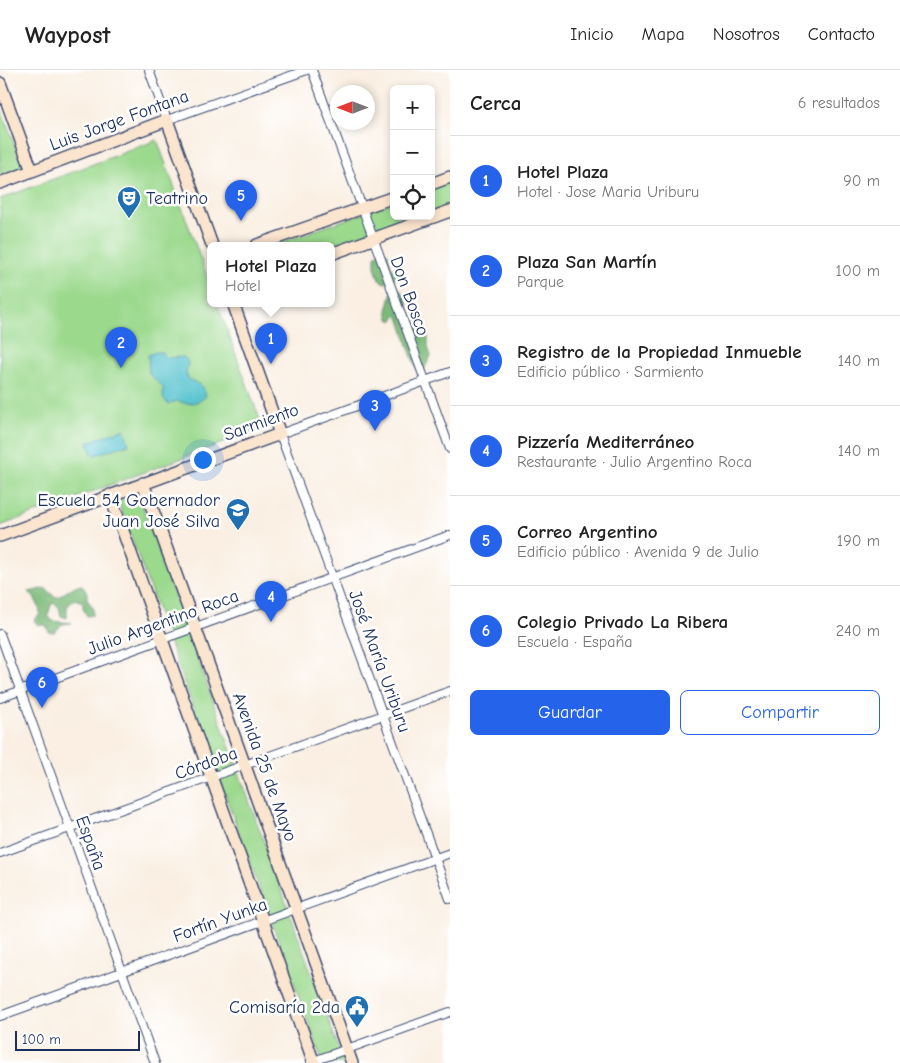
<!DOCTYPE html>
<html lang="es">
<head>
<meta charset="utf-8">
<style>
  :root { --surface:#fff; --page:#f2f2f2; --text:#222; --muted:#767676; --line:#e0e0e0; --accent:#2563eb }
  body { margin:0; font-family:"Comic Neue",sans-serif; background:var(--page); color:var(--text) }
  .controls { position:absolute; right:15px; top:15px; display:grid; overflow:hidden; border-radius:8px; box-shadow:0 2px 8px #0003 }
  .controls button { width:45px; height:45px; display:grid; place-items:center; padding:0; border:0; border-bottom:1px solid var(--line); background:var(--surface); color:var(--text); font:25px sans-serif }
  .compass { position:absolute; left:330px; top:15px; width:45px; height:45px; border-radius:50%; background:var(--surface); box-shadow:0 2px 8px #0003; rotate:270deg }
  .scale { position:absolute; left:15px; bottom:12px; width:125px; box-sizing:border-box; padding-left:5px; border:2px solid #1b2f5e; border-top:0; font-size:14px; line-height:18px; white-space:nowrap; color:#1b2f5e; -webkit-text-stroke:4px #fff; paint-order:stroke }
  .you { position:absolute; left:202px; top:389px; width:18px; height:18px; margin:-12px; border:4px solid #fff; border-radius:50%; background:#1a73e8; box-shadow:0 0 0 8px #1a73e833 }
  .badge { display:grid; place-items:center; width:32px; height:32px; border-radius:50%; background:var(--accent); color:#fff; font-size:16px; font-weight:700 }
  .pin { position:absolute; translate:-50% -41px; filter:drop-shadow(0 1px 2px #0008) }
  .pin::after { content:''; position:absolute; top:26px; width:18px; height:15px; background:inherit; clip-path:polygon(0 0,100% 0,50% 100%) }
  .popup { position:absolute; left:207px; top:172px; width:128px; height:65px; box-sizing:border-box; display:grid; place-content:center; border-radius:8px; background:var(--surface); filter:drop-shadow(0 1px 4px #0005); font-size:16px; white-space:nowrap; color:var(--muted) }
  .popup b { font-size:19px; color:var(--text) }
  .popup::after { content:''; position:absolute; left:50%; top:100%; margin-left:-10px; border:10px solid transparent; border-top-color:var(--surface) }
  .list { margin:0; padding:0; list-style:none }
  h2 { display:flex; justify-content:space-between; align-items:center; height:65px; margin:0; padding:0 20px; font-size:21px }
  h2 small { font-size:16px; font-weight:400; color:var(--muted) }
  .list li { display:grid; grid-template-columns:32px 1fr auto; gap:15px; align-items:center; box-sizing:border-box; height:90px; padding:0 20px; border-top:1px solid var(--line) }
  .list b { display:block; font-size:19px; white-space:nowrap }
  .list p { margin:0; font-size:16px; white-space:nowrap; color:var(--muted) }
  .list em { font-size:16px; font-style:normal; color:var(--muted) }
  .actions { display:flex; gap:10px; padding:15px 20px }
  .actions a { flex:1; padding:11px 0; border:1px solid var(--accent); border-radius:8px; text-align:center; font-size:18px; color:var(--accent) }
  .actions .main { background:var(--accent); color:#fff }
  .icon { flex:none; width:28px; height:28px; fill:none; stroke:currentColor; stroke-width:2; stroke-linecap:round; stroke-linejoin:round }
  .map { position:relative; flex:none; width:450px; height:993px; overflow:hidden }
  header { display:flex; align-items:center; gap:30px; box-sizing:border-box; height:70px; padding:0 25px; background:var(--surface); border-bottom:1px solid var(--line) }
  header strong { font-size:24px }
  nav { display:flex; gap:28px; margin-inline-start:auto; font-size:18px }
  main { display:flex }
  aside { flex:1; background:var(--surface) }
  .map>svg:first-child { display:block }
</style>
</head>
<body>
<header>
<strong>Waypost</strong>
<nav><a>Inicio</a><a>Mapa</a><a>Nosotros</a><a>Contacto</a></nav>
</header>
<main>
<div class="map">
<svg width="450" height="993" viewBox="0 0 450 993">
  <rect width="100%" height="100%" fill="#fff"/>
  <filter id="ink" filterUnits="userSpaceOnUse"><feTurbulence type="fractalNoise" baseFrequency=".02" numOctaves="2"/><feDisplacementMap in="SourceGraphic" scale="10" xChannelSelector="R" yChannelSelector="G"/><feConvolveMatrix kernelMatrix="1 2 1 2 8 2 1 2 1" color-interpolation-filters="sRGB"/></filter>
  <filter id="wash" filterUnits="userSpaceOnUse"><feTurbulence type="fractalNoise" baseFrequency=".0096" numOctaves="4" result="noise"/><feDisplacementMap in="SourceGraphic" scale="20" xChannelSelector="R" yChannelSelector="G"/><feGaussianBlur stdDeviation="1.12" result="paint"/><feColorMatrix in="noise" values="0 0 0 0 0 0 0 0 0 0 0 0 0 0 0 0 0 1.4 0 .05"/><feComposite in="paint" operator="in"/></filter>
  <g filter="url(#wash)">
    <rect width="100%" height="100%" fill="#faefe2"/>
    <path fill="#9bd98d" stroke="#5b8476" d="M0,36L23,97L1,105L0,101Z
      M157,70L211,217V233H217L263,358L0,456V129Z
      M450,112V135L431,142V118Z
      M394,132V146H420L331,178V175H274Z
      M138,424L344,993H323L118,431Z"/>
    <path fill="#7cb978" stroke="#4c746b" d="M380,182L388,183L391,198L398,201L393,211L385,213L379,210L375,197V186Z
      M396,217L406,226L410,250L428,260V277L431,286L421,305C414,301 403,256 398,245L392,251L389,249L387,239C391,231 389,222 396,217Z
      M82,515L87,523V529L93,538V545L87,546L83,539V532L74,529L67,537V548L61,546L59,537L54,533L51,535L48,545L52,551L72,553L62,554L55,562H49L46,555H39L34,551L40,544C39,535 36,529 29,522L45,518L55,527H58L75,516Z"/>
    <path fill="#55c2ce" stroke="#387896" d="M156,282H162L166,288L184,287L188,292L186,303L188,308C197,314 203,314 206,326C198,334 187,335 177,331L168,334L163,328V317L149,304L148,285Z
      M124,359L129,374L92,386L88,372Z"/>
  </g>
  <g filter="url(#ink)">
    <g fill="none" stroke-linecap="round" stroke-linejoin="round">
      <g stroke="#3c4c72" stroke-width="10">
        <path id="minor" d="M149,0L167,50L307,0
          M312,0L450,379
          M450,302L280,364L450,829
          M0,564L155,993
          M0,628L450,465
          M0,783L450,621
          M0,946L450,783
          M311,992L450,942"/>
      </g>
      <g stroke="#3c4c72" stroke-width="14">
        <path id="secondary" d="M0,13L32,101
          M0,113L167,50L212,175
          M431,114L450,107
          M257,175L394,127
          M331,184L450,141
          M143,413L352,993
          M110,425L314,993
          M0,466L280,364L233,233"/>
      </g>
      <use href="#minor" stroke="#fff" stroke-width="8"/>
      <use href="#secondary" stroke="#fbe5cf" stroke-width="11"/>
    </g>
  </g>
  <defs>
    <g id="theatre-pin" transform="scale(1.25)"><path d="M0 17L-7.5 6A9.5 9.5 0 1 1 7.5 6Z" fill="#1f6fb2" stroke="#fff"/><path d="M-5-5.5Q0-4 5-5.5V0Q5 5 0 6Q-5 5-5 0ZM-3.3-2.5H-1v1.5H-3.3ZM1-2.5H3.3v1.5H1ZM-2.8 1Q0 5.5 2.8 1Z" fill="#fff"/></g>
    <g id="school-pin" transform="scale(1.25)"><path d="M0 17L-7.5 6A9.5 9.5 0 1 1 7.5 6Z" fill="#1f6fb2" stroke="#fff"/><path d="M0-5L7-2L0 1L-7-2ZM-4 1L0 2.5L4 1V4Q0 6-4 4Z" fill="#fff"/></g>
    <g id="civic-pin" transform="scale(1.25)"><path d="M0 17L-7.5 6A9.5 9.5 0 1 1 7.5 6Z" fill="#1f6fb2" stroke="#fff"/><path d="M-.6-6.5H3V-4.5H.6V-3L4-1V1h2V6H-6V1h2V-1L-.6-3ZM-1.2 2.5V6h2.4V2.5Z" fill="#fff"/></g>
  </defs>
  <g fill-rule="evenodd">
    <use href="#theatre-pin" x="129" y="128"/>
    <use href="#school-pin" x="238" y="440"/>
    <use href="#civic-pin" x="357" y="937"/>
  </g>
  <g text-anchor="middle" stroke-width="5" stroke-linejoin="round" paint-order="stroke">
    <g font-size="18" fill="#1b2f5e" stroke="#fff">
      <text transform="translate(119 50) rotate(-20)" y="6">Luis Jorge Fontana</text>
      <text transform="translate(410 226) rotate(70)" y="6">Don Bosco</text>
      <text transform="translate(261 352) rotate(-20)" y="6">Sarmiento</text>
      <text transform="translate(163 552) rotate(-20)" y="6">Julio Argentino Roca</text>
      <text transform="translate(380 591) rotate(70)" y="6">José María Uriburu</text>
      <text transform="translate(206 693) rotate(-20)" y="6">Córdoba</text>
      <text transform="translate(265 697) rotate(70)" y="6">Avenida 25 de Mayo</text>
      <text transform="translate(91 773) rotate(70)" y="6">España</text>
      <text transform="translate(220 850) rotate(-20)" y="6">Fortín Yunka</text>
    </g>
    <g font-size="18" fill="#1b2f5e" stroke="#fff" text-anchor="end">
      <text x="146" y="134" text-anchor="start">Teatrino</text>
      <text x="220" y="436">Escuela 54 Gobernador<tspan x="220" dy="21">Juan José Silva</tspan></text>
      <text x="340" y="943">Comisaría 2da</text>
    </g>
  </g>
</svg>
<div class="controls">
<button>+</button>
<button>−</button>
<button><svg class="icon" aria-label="locate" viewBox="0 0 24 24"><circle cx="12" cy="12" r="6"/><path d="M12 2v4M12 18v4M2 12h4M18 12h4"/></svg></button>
</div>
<svg class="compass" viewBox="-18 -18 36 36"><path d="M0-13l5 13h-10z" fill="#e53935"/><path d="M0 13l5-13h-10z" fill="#767676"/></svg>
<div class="scale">100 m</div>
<div class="you"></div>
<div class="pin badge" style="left:271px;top:294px">1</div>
<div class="popup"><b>Hotel Plaza</b>Hotel</div>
<div class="pin badge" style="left:121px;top:298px">2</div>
<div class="pin badge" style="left:375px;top:361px">3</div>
<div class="pin badge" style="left:271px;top:552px">4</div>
<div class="pin badge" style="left:241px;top:151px">5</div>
<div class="pin badge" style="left:42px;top:638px">6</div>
</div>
<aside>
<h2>Cerca<small>6 resultados</small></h2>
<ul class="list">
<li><span class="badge">1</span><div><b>Hotel Plaza</b><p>Hotel · Jose Maria Uriburu</p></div><em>90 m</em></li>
<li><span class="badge">2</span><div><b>Plaza San Martín</b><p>Parque</p></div><em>100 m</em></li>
<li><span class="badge">3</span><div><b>Registro de la Propiedad Inmueble</b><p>Edificio público · Sarmiento</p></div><em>140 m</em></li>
<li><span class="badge">4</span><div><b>Pizzería Mediterráneo</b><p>Restaurante · Julio Argentino Roca</p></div><em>140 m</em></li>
<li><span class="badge">5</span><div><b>Correo Argentino</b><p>Edificio público · Avenida 9 de Julio</p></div><em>190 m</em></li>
<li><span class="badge">6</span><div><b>Colegio Privado La Ribera</b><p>Escuela · España</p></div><em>240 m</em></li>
</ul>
<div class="actions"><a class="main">Guardar</a><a>Compartir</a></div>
</aside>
</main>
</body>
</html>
